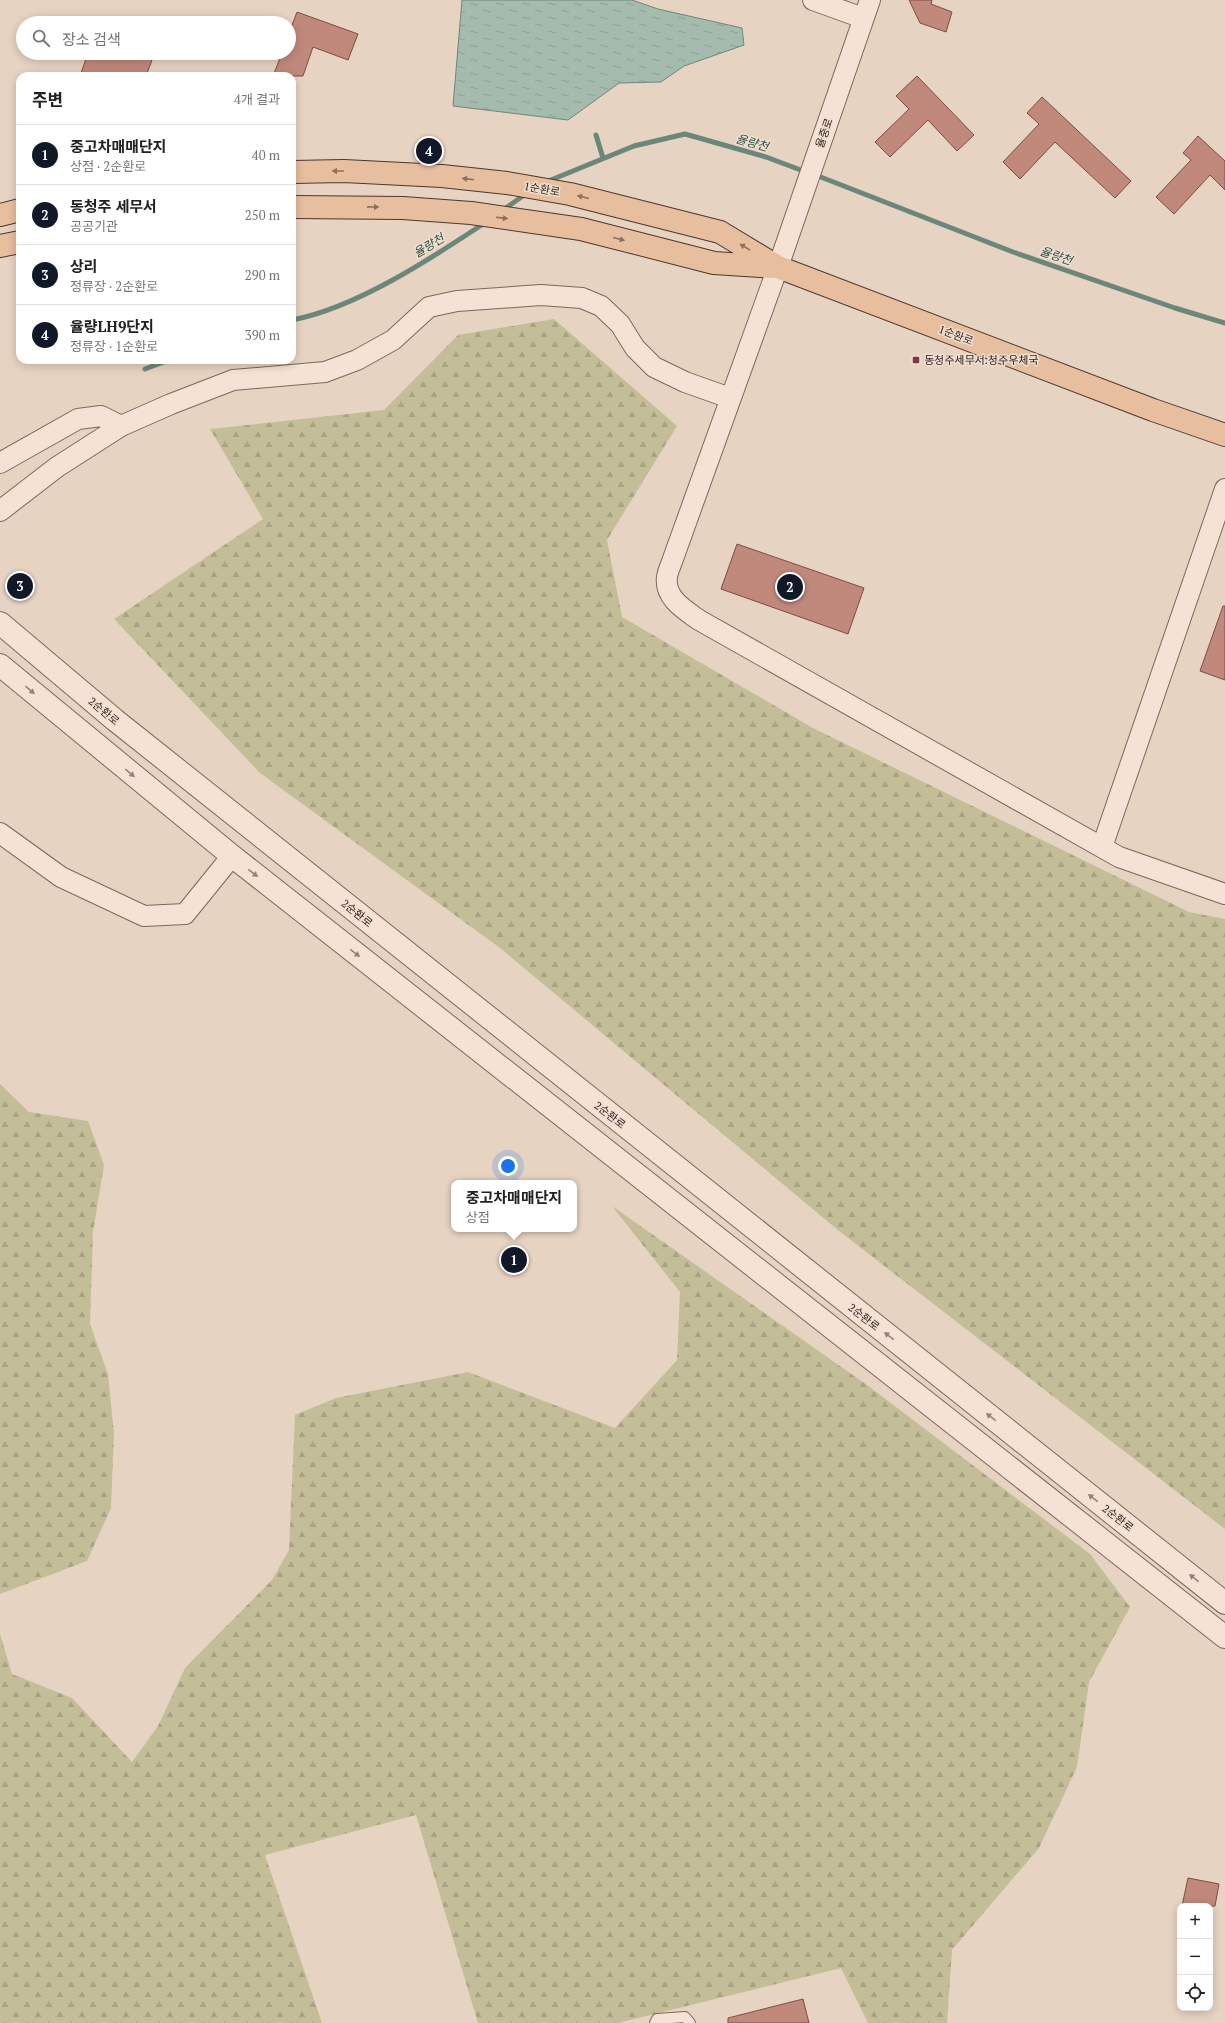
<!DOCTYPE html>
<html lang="ko">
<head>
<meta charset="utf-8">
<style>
  :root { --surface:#fff; --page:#f2f2f2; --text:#202124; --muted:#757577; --line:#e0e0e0; --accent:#111827 }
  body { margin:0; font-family:"PT Serif","Noto Sans KR",serif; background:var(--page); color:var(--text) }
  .controls { position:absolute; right:12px; bottom:12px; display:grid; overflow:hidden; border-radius:8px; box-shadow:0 2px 10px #0003 }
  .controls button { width:36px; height:36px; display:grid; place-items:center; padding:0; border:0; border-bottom:1px solid var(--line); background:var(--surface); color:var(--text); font:20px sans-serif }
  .you { position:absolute; left:508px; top:1166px; width:14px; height:14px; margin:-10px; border:3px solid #fff; border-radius:50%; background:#1a73e8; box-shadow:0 0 0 6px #1a73e833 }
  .badge { display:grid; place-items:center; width:26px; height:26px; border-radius:50%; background:var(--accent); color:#fff; font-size:13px; font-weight:700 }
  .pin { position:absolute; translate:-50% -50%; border:2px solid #fff; box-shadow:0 1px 4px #0006 }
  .popup { position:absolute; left:451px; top:1180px; width:126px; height:52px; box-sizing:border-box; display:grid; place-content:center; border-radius:8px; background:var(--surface); filter:drop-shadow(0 1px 3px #0005); font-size:13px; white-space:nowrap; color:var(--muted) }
  .popup b { font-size:15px; color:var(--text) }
  .popup::after { content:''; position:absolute; left:50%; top:100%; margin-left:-8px; border:8px solid transparent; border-top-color:var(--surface) }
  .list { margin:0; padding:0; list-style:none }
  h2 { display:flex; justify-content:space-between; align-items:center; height:52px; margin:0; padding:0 16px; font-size:17px }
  h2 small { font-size:13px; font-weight:400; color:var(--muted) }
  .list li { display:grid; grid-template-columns:26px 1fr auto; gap:12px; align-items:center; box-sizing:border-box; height:60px; padding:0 16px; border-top:1px solid var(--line) }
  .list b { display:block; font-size:15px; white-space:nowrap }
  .list p { margin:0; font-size:13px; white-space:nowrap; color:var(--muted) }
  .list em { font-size:13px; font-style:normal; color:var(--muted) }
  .icon { flex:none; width:22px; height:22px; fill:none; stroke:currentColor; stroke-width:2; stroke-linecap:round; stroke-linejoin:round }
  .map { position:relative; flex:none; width:1225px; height:2023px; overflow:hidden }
  .search { position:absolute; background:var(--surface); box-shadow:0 2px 10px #0003; left:16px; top:16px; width:280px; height:44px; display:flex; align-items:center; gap:10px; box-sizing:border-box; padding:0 14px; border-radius:22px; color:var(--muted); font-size:15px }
  .panel { position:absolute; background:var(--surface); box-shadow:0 2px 10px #0003; left:16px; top:72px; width:280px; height:292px; border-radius:12px }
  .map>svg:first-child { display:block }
</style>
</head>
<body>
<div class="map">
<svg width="1225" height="2023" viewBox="0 0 1225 2023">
  <defs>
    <pattern id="forest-firs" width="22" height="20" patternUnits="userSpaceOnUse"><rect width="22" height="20" fill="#c4be98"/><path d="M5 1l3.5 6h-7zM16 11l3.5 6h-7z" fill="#a9a383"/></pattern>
    <pattern id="water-ripples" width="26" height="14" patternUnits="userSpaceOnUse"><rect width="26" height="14" fill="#a4bbae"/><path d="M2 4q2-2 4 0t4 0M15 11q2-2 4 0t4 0" fill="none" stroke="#8ea095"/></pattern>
  </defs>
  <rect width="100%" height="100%" fill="#e7d3c2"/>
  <path fill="url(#forest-firs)" d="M554,319L677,426L607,540L622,617L813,728L1189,912L1225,919V1529L839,1231L500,948L260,773L114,619L263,519L210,429L384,410L458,335Z
    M0,1084L29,1112L88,1121L104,1165L93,1232L90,1324L108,1374L114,1433L111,1508L87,1561L0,1594Z
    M612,1206L867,1385L1090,1554L1130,1607L1089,1682L1077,1767L1039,1848L952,1950L947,2023H868L841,1968L618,2023H478L416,1815L265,1855L322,2023H0V1634L12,1674L72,1698L132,1762L158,1726L185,1668L272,1580L289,1550L295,1415L336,1398L468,1372L615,1428L677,1360L680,1292Z"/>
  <path fill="url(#water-ripples)" stroke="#6c877a" d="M462,0H632L658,9L742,28L744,45L684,66L661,82L619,83L568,120L453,106Z"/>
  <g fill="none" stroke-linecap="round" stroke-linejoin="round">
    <path stroke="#6c877a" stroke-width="5" d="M596,135L603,158
      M813,174L1013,252L1175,308L1225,323
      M546,182L634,146L685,134L766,157L806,172
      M503,210L527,193
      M292,320C356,308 432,258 486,222
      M145,369L169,360"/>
  </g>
  <path fill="#c1887c" stroke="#7b4d44" d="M909,0H932L931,4L952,12L946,32L920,23Z
    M297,12L358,34L348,60L313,47L303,76H273L282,53H289V33Z
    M88,53H134L152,60L146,76H80Z
    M917,76L974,135L957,151L928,120L890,157L875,142L909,109L896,96Z
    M1042,97L1131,181L1115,198L1055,142L1020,179L1003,162L1039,124L1027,113Z
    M1198,136L1225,161V190L1210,175L1174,214L1156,197L1191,160L1183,153Z
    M737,544L864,588L848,634L721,589Z
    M1223,606H1225V680L1200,671Z
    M1188,1878L1219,1884L1215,1906H1182Z
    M803,1999L809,2023H728V2018Z"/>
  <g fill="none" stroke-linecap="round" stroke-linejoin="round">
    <g stroke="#7f665b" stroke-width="12">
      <path id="service" d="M655,2023L657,2019L685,2017L690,2023"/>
    </g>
    <g stroke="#7f665b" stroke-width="22">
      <path id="minor" d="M813,0L863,18
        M870,0L778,267L674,556C672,563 668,570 667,577C664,598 685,610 699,620L1119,857L1225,894
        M0,463L78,419L101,416L121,426
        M0,511L57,467L121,426L171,404L233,380L325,372L357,360L393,340L429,307L457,301L541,295L582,298L601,306L620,324L635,348L654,367L685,382L730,398
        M0,833L61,877L144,916L185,914L232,856
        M1102,847L1225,489"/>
    </g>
    <g stroke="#7f665b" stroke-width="24">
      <path id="tertiary" d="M0,623L115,720L1225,1603
        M0,665L232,856L1225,1637"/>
    </g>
    <g stroke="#4d362f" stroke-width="24">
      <path id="primary" d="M292,172L344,171L442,176L507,183L570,194L720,232L778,267L1153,410L1225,435
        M292,207L403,208L471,213L581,229L714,263L775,267
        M0,215L20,210
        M0,246L20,242"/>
    </g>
    <use href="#service" stroke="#f4e2d4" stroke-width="10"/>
    <use href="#minor" stroke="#f4e2d4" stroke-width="20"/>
    <use href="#tertiary" stroke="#f4e2d4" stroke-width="22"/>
    <use href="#primary" stroke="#e7be9e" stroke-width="22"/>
  </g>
  <defs><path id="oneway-solid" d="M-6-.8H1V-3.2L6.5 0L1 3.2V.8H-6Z"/></defs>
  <g fill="#8c705e">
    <use href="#oneway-solid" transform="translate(338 171) rotate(180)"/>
    <use href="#oneway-solid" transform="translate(468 179) rotate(-173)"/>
    <use href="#oneway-solid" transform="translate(583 197) rotate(-166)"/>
    <use href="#oneway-solid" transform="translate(373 207) rotate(1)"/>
    <use href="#oneway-solid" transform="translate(502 218) rotate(7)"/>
    <use href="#oneway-solid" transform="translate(619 239) rotate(14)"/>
    <use href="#oneway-solid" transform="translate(745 247) rotate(-149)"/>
  </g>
  <g fill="#928279">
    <use href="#oneway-solid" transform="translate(30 690) rotate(40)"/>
    <use href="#oneway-solid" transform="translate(130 773) rotate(40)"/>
    <use href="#oneway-solid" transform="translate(253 873) rotate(38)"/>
    <use href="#oneway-solid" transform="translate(355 953) rotate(38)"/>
    <use href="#oneway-solid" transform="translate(889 1336) rotate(-142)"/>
    <use href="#oneway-solid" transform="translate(991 1417) rotate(-142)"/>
    <use href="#oneway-solid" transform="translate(1093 1498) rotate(-142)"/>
    <use href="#oneway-solid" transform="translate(1194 1578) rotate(-142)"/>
  </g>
  <rect fill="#863348" stroke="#f0dfd1" stroke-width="1.5" x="912" y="356" width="8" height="8" rx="2"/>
  <g text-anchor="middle" stroke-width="3" stroke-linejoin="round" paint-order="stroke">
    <g font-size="11" fill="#31221e" stroke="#f0dfd1">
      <text transform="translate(824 133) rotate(-71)" y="4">율중로</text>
      <text transform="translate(542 189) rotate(10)" y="4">1순환로</text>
      <text transform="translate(956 335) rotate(21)" y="4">1순환로</text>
      <text transform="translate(104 711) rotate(40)" y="4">2순환로</text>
      <text transform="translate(357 913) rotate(39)" y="4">2순환로</text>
      <text transform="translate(610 1115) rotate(38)" y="4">2순환로</text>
      <text transform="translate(864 1317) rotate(38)" y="4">2순환로</text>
      <text transform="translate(1118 1518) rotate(38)" y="4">2순환로</text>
    </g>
    <g font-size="11" fill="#31221e" stroke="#f0dfd1" text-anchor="start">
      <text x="924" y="364">동청주세무서.청주우체국</text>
    </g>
    <g font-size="12" font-style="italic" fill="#2f4f45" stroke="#f0dfd1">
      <text transform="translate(752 143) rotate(16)" y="4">율량천</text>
      <text transform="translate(429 246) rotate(-31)" y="4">율량천</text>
      <text transform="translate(1056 256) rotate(19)" y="4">율량천</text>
    </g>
  </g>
</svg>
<div class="controls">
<button>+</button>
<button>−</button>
<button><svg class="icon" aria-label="locate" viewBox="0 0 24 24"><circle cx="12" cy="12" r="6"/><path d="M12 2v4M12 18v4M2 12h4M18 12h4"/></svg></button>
</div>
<div class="you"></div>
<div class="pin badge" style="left:514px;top:1260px">1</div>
<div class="popup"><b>중고차매매단지</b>상점</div>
<div class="pin badge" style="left:790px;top:587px">2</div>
<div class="pin badge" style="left:20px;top:586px">3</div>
<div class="pin badge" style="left:429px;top:151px">4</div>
<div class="search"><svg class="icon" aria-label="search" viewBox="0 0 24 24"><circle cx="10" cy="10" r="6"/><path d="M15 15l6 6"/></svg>장소 검색</div>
<section class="panel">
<h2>주변<small>4개 결과</small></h2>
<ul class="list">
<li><span class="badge">1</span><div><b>중고차매매단지</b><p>상점 · 2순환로</p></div><em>40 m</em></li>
<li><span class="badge">2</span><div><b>동청주 세무서</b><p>공공기관</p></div><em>250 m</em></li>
<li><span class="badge">3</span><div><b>상리</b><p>정류장 · 2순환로</p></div><em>290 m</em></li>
<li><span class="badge">4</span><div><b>율량LH9단지</b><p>정류장 · 1순환로</p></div><em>390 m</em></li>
</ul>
</section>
</div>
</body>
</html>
